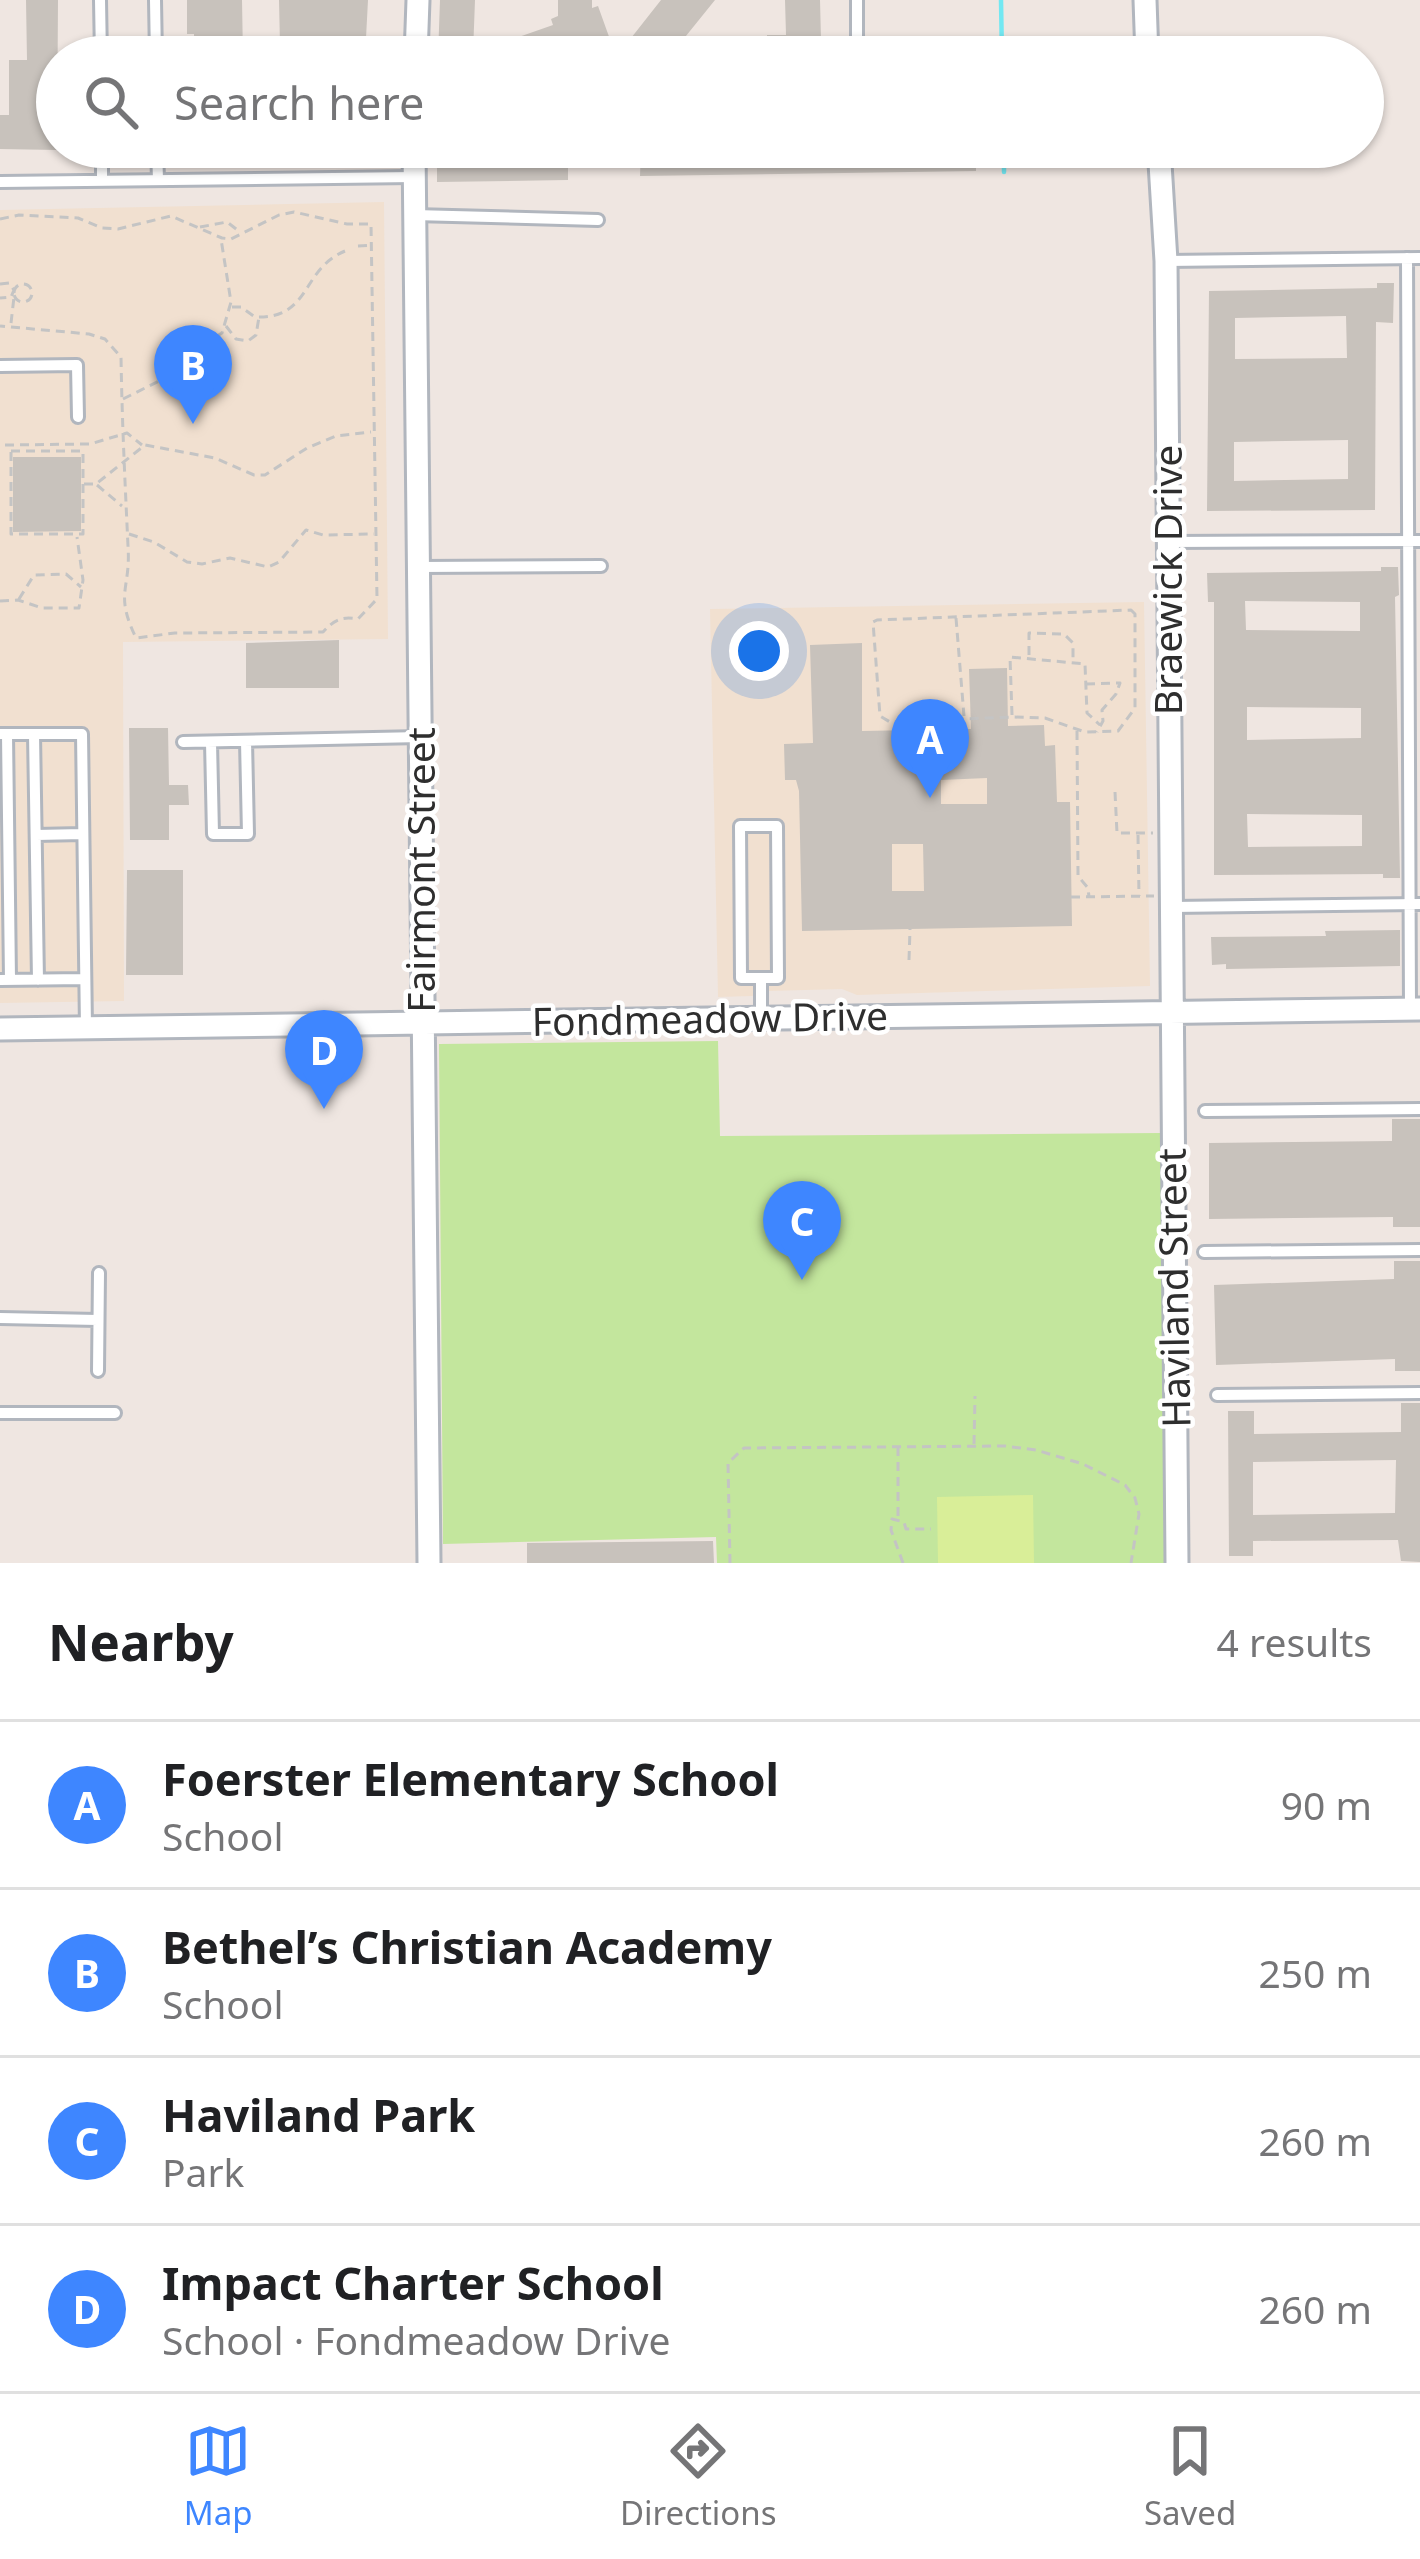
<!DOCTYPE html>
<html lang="en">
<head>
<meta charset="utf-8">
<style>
  :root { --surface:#fff; --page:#f6f6f6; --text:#202124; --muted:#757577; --line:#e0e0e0; --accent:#3e86ff }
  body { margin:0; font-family:"Noto Sans",sans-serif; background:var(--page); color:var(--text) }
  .you { position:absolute; left:759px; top:651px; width:42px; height:42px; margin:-30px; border:9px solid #fff; border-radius:50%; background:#1a73e8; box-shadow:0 0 0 18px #1a73e833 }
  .badge { display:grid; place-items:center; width:78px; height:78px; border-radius:50%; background:var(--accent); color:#fff; font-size:39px; font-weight:700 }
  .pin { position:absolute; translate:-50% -99px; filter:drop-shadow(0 3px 6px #0008) }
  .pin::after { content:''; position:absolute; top:63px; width:42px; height:36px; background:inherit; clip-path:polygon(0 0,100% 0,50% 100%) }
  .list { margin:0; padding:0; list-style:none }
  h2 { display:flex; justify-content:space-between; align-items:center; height:156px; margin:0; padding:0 48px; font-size:51px }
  h2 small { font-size:39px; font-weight:400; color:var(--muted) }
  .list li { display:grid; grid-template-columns:78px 1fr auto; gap:36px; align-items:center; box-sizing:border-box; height:168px; padding:0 48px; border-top:3px solid var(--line) }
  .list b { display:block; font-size:45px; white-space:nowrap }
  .list p { margin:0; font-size:39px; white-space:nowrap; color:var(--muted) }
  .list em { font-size:39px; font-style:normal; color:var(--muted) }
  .icon { flex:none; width:66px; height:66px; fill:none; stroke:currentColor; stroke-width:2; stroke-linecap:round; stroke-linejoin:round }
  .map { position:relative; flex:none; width:1420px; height:1563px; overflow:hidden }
  .search { position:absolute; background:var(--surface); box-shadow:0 3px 9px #0004; left:36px; right:36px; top:36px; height:132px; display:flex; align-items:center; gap:30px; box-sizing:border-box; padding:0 42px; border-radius:66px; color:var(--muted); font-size:45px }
  .sheet { height:828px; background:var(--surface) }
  nav { display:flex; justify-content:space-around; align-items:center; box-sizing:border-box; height:168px; border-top:3px solid var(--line); background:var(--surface); font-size:33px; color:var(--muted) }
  nav a { display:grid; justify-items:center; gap:6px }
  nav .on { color:var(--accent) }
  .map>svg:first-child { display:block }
</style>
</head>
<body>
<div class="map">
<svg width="1420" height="1563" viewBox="0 0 1420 1563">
  <rect width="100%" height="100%" fill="#efe6e1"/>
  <path fill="#f1e0d0" d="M384,202L388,639L123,642L124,1001L0,1003V210Z
    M1144,602L1150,986L857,995L842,989L768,991L752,996L718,997L710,609Z"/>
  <path fill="#c3e69d" d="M718,1041L720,1136L1161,1133L1168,1563H717L716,1537L443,1544L439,1044Z"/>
  <path fill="#d9ee98" d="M1033,1495L1034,1563H938L937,1497Z"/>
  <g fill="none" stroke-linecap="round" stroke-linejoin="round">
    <path stroke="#73e8f2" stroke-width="4.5" d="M1001,0L1002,57
      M1004,147V172"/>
  </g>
  <path fill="#c8c2bc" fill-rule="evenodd" d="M26,0H58L57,150L0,149V115H9V60H27Z
    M187,0H242L243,57H194V34H187Z
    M279,0H368L365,57H330L331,44L280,45Z
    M440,0H475L473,53L553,25L551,19L558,16V0H592V8L598,6L612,45L577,57H438Z
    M661,0H715L669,57H638L624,47Z
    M785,0H820L821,40H827V57H687V38L767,39V35H786Z
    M437,147H568V180L437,182Z
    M641,147H976V171L640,176Z
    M1377,283H1394L1393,323L1376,322L1375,510L1207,511L1209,291L1377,288ZM1346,316L1347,358L1235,359V318ZM1348,440V479L1234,481V442Z
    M13,457H81V531L13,532Z
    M1381,567H1398L1399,595L1395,597L1400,878H1383V874L1214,875V602H1208L1207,573L1381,571ZM1245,601L1360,602V631L1246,630ZM1247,707L1361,708V738L1247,740ZM1247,814L1362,815V846L1248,847Z
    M339,640V688H246V643Z
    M862,643V731L971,729L969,669L1007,668L1008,726L1044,725L1045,746L1055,745L1057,802H1070L1072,926L802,931L799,791L796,780H785L784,744L813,743L810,645ZM987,778V804H941V780ZM892,844H923L924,891H892Z
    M129,728H168L169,785H188L189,805H169V840H130Z
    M127,870H183V975H126Z
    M1400,930V966L1226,969V964L1212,965L1211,937L1326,936L1325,931Z
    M1392,1119H1420V1227H1393V1217L1209,1219V1143L1392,1141Z
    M1394,1261H1420V1371H1395V1359L1216,1365L1214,1285L1394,1279Z
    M1401,1403H1420V1562L1401,1561L1398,1540L1253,1541V1556H1229L1228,1411H1254V1434L1401,1432ZM1396,1460L1395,1513L1253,1515V1462Z
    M713,1541L714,1563H527V1543Z"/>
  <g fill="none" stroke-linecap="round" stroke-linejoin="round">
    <g stroke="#b1b6be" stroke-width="16">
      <path id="service" d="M100,0L101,57
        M155,0L156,57
        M857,57V0
        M102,147V181
        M157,147L158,180
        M0,182L414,177
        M414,215L598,220
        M1407,258L1410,1009
        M1166,261L1420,258
        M0,366L77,365L78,417
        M1169,542L1420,541
        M419,567L601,566
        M0,734H82L86,1028
        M7,734L10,980
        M34,734L38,980
        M183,742L421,737
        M211,742L213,834H248L246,741
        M740,826H777L778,978H741Z
        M36,835L83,834
        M1172,907L1420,904
        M761,978V1018
        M0,980L85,979
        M1205,1111L1420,1109
        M1204,1252L1420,1250
        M0,1318L98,1320
        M98,1371L99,1273
        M1217,1395L1420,1393
        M0,1413H115"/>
    </g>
    <g stroke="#b1b6be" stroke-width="27">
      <path id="minor" d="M1145,0L1147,57
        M416,57L418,0
        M414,147L429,1563
        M1159,147L1166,261L1177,1563
        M0,1029L1420,1009"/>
    </g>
    <path stroke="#c4c4c4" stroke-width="3" stroke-dasharray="9 6" stroke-linecap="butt" d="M0,219L19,215L78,218L102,228L118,229L171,216L222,238L231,239L279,215L294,212L347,224H371L377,599L358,619C341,616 334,620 323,632L175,633L136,638C114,592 131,591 128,546C125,482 122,421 121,357L105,339L89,334L0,326
      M200,227L227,222L240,232
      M358,246L373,245
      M0,284L9,283L14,290L11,297L0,298
      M14 293a9 9 0 1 1 18 0a9 9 0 1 1-18 0Z
      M232,307H241L255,317C312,319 300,270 345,251
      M11,323L14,297
      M226,326L236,339L248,341L256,335L259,317
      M123,399L185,368L199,366C196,347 207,342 222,333L231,302L221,239
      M5,445L90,444L127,433L142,445
      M11,451H83V534H11Z
      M84,484H96L145,445L215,458L254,475H265L307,448L336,436L371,432
      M97,485L122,506
      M129,534L154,542L187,562L202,564L230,558L268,567L279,562L306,530L323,535L374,534
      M19,599L34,575L66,574L81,587
      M0,601L18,600L42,608H79L83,580L77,537
      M1131,610L1135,614V708L1118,731L1085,732L1045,718L1012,717L890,722L880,716L873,622L877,620Z
      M956,618L964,716
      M1029,655V633L1064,634L1073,643V659
      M1086,684L1120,683L1116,694L1102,710L1103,721L1097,732
      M1012,715L1010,657L1085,664L1087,713L1100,725
      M1077,731L1078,876L1088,888L1089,897
      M1115,792L1117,833H1153
      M1138,835L1139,896
      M1071,897L1154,896
      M909,960L910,929
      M974,1444L975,1396
      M898,1516V1448
      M730,1563L728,1463L744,1448L1005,1446L1036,1450L1083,1464L1125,1485L1135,1498L1139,1514L1131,1563
      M903,1563L891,1530L892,1519L904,1522L906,1529H931"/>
    <use href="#service" stroke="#fff" stroke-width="10"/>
    <use href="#minor" stroke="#fff" stroke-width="21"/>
  </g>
  <g text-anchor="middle" stroke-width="9" stroke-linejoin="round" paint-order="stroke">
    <g font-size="39" fill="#2e2e2e" stroke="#fff">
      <text transform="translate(1168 580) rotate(-90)" y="14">Braewick Drive</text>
      <text transform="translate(421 870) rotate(-90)" y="14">Fairmont Street</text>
      <text transform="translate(710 1019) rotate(-1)" y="14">Fondmeadow Drive</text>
      <text transform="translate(1174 1288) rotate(-91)" y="14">Haviland Street</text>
    </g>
  </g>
</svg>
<div class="you"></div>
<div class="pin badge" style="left:930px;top:798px">A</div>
<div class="pin badge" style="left:193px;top:424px">B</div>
<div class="pin badge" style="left:802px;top:1280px">C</div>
<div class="pin badge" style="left:324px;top:1109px">D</div>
<div class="search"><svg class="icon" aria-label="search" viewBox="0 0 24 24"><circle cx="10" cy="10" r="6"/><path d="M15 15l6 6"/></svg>Search here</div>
</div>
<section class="sheet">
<h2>Nearby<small>4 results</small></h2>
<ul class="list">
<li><span class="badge">A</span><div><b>Foerster Elementary School</b><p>School</p></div><em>90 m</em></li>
<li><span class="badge">B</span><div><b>Bethel’s Christian Academy</b><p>School</p></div><em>250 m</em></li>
<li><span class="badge">C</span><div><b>Haviland Park</b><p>Park</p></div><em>260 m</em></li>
<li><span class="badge">D</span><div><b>Impact Charter School</b><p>School · Fondmeadow Drive</p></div><em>260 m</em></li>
</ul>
</section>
<nav>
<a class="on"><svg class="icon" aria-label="map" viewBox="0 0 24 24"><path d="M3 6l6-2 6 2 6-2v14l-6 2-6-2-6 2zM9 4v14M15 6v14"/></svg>Map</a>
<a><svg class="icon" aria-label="directions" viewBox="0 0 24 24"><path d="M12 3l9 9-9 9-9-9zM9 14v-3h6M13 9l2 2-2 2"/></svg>Directions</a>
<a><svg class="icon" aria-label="saved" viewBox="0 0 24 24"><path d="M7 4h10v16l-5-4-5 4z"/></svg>Saved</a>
</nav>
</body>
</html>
